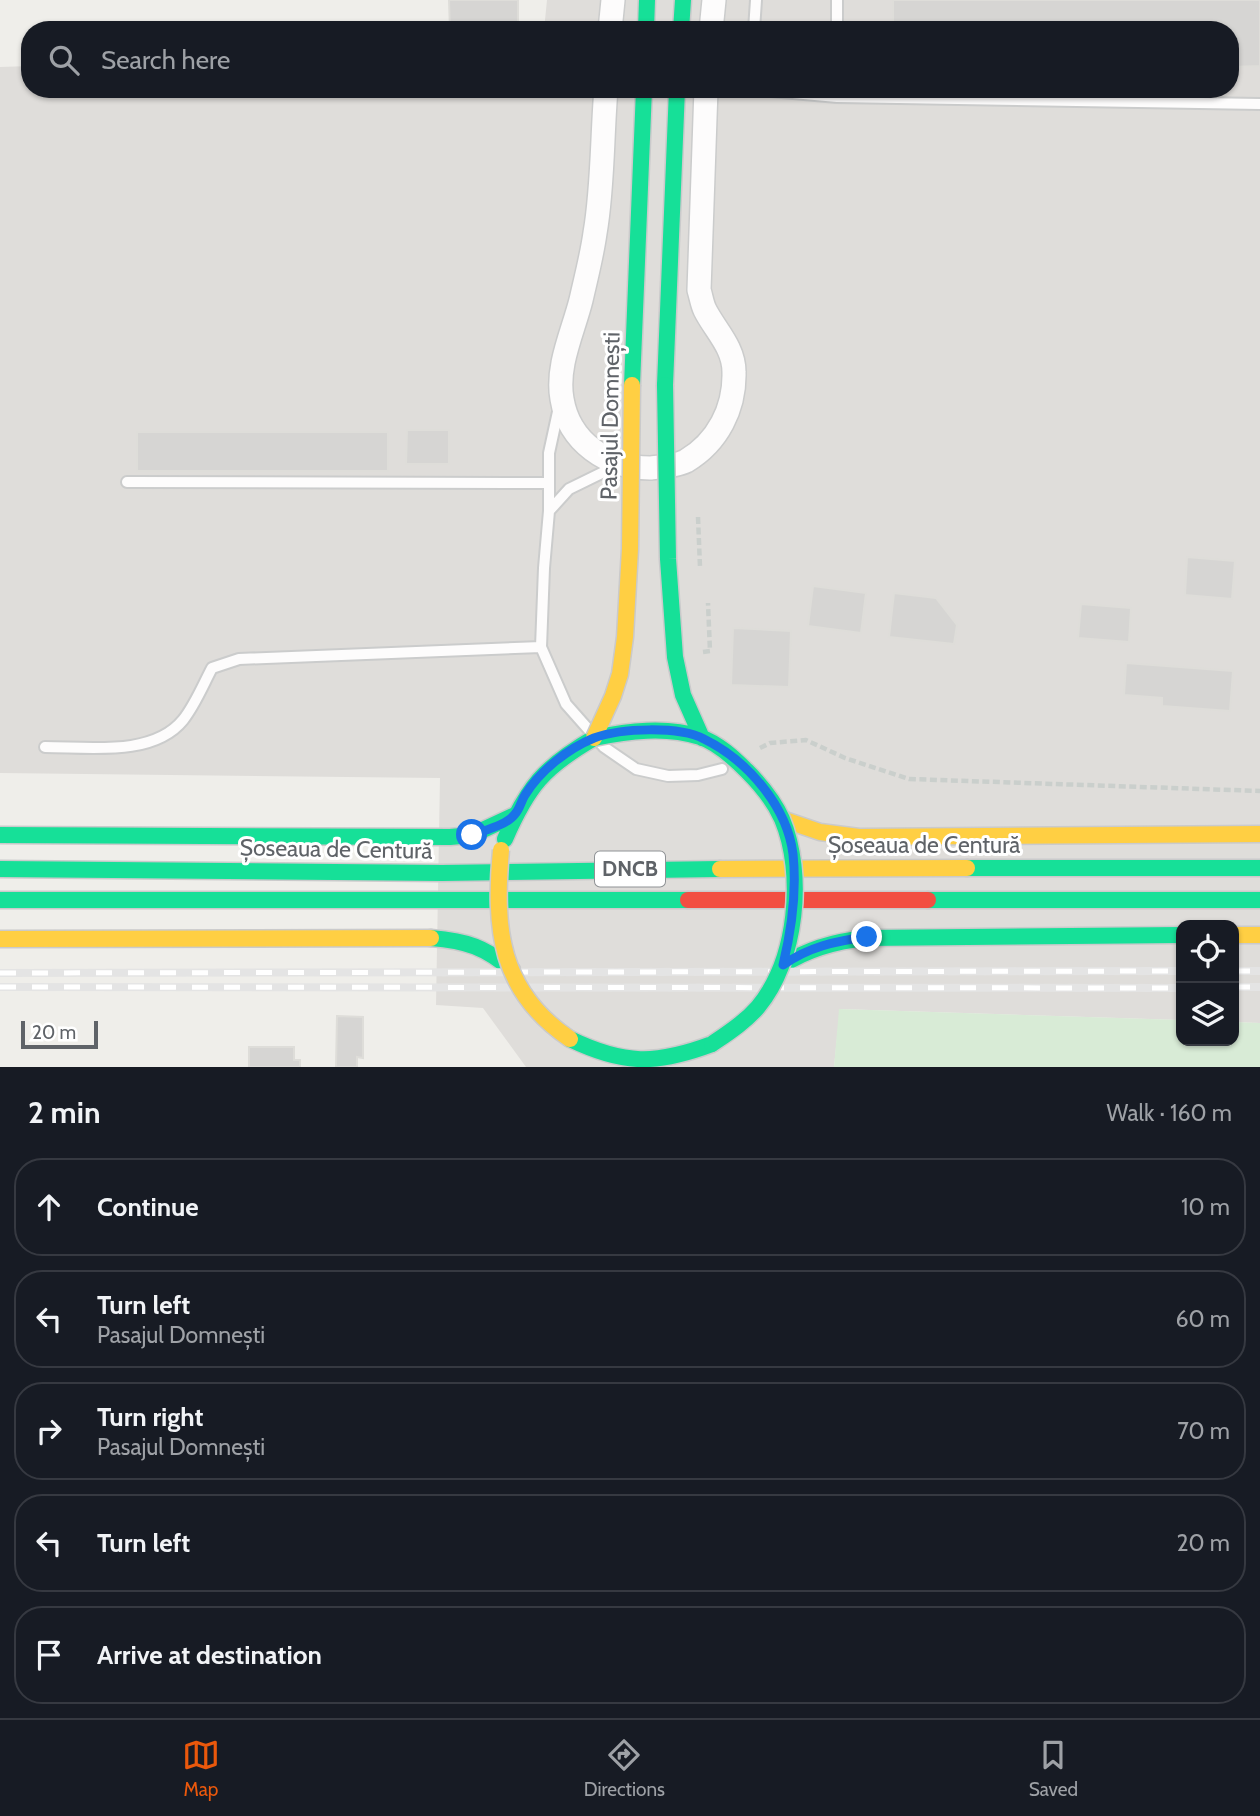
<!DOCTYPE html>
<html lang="en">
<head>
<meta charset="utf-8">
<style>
  :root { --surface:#171b24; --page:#242831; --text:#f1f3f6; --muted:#9ea1a6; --line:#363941; --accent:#ea580c }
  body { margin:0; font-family:Cabin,sans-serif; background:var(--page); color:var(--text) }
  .controls { position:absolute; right:21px; bottom:21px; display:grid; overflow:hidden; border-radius:14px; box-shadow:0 2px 5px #0004 }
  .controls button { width:63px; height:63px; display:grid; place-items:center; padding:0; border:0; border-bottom:2px solid var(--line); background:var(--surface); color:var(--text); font:35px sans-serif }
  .scale { position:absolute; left:21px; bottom:18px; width:77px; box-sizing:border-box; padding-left:7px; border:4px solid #5f6368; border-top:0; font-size:19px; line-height:24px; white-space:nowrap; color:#5f6368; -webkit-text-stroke:5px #fff; paint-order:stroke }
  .stop { position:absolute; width:21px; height:21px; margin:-16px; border:5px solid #1a73e8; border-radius:50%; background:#fff }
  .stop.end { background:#1a73e8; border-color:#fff; box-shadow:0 2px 7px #0008 }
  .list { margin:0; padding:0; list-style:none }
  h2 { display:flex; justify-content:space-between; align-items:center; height:91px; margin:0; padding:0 28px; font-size:30px }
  h2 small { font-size:23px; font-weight:400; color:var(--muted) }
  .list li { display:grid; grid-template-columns:46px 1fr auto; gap:21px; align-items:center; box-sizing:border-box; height:98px; margin:0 14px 14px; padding:0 14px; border:2px solid var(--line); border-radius:28px }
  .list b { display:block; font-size:26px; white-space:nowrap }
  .list p { margin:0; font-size:23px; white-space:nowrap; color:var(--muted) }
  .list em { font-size:23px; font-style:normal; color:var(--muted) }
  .icon { flex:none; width:38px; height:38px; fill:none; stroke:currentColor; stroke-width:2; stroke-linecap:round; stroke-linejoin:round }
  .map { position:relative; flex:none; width:1260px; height:1067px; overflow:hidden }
  .search { position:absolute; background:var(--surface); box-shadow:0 2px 5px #0004; left:21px; right:21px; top:21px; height:77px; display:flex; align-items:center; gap:18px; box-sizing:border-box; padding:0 24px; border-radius:28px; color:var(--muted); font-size:26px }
  .sheet { height:651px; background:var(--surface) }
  nav { display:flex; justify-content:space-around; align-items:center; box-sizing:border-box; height:98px; border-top:2px solid var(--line); background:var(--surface); font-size:19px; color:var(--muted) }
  nav a { display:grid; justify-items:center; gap:4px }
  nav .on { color:var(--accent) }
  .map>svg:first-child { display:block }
</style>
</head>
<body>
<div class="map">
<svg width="1260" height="1067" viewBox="0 0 1260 1067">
  <rect width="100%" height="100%" fill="#efeeea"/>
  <path fill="#dfddda" d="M547,0H1260V1023L1234,1022V925H1181V1020L840,1009L834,1067H526L483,1008L436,1005L440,778L0,773V67L30,66V89H1230V30H544Z"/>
  <path fill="#d8ebd6" d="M839,1009L1181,1020V1041H1234V1022L1260,1023V1067H834Z"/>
  <path fill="#d6d5d3" stroke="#deddd9" stroke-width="2" d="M449,0H518V30H450Z
    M893,0H1260V66L1230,67V30H893Z
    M407,430H449V464H406Z
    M137,432H388V471H137Z
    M1187,557L1235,561L1232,599L1185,595Z
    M813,586L866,593L861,633L808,626Z
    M894,593L936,598L957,625L954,644L889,637Z
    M1081,604L1131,608L1129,642L1078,638Z
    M733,628L791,631L789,687L731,685Z
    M1126,663L1233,671L1230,711L1162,706V698L1124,695Z
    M337,1016L363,1017V1058L357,1057V1067H336Z
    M249,1047H294V1060H300V1067H249Z"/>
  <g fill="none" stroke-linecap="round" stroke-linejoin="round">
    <g stroke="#cbcccc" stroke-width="14">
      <path id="lane" d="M754,30L756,0
        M837,30V0
        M747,89L837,97L1260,104
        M559,407L549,453V511L544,568L541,647L566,704L604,747L636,769L668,776L698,775L722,769
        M127,482L549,483
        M549,511L569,489L618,465
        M45,747C88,747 153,757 183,720C195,705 203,685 212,668L239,659L541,647"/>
    </g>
    <g stroke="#cbcccc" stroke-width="26">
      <path id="street" d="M610,30L613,0
        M711,30L714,0
        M606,89C602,135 603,188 595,233C592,255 586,278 581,300C573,332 556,366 562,399C569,442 607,468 650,468C661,467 676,466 686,461C718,442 735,408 734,372C734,347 715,330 705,310C702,304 701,296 699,290L706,89"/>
    </g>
    <g stroke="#cacacb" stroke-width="19">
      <path id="fast" d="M646,30L647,0
        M681,30L683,0
        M632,385L644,89
        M665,385L677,89
        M0,835L450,837L472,835L515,815
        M505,839C528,786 544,767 594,738
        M967,868H1260
        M0,869L442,873L720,869
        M0,900H688
        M928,900H1260
        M431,938C467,941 485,947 512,970
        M783,965C809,948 836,941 867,938L1181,935
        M570,1039C624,1065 656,1065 712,1044"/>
    </g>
    <g stroke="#cacacb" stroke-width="19">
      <path id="slow" d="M782,819L820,832L859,837L1260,834
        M720,869L967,868
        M1234,935H1260
        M0,939L431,938"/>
    </g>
    <g stroke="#cacacb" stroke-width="19">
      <path id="jam" d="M688,900H928"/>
    </g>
    <path stroke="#cacfcc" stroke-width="4.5" stroke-dasharray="7 3.5" stroke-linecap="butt" d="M698,517L700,567
      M703,652L710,651L708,603
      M760,748L770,743L806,740L845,758L909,779L1260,791"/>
    <use href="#lane" stroke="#fdfcfc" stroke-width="10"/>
    <use href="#street" stroke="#fdfcfc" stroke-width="23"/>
    <use href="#fast" stroke="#16e098" stroke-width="16"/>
    <use href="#slow" stroke="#ffcf43" stroke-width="16"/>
    <use href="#jam" stroke="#f24e42" stroke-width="16"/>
    <g stroke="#e4e4e4" stroke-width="8">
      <path id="rail" d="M1234,971H1260
        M0,973L1181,971
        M0,987L1181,988
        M1234,987H1260"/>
    </g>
    <use href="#rail" stroke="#fff" stroke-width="5" stroke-dasharray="16" stroke-linecap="butt"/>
    <g stroke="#cacacb" stroke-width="19" stroke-linecap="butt">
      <path id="fast-bridge" d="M665,385L668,559L675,657L683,695L702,738
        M594,738C628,731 666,726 700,737C718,743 734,758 747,771C761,785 774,801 782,819C805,874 797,960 758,1007C745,1022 728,1033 712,1044"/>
    </g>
    <g stroke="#cacacb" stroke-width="19" stroke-linecap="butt">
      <path id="slow-bridge" d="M594,738L613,696L620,674L625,637L630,549L632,385
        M501,850C494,928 499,991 570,1039"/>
    </g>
    <use href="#fast-bridge" stroke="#16e098" stroke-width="16"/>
    <use href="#slow-bridge" stroke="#ffcf43" stroke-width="16"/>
  </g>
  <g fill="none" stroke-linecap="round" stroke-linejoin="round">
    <path stroke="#1a73e8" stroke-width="9" d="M472,835C485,830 507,825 515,814C520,809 521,801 525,795C540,771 567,749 594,738C621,728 679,726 704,739C747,760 787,806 793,854C797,892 792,928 783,965C809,947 835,941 867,937"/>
  </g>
  <g text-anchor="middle" stroke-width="6" stroke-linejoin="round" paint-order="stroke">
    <rect fill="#fff" stroke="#8f9295" stroke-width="2" x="595" y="851.5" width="70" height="35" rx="5"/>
    <g font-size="21" font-weight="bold" fill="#5f6368">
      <text x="630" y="876">DNCB</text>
    </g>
    <g font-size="23" fill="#5f6368" stroke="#fff">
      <text transform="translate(610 416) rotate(-89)" y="8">Pasajul Domnești</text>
      <text x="924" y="853">Șoseaua de Centură</text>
      <text transform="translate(336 849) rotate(1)" y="8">Șoseaua de Centură</text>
    </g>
  </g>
</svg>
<div class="controls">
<button><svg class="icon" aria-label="locate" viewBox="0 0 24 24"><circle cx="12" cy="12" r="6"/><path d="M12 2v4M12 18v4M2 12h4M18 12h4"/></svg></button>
<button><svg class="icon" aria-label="layers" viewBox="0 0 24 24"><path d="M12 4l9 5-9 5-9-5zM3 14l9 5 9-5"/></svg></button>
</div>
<div class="scale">20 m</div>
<div class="stop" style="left:472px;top:835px"></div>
<div class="stop end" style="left:867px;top:937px"></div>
<div class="search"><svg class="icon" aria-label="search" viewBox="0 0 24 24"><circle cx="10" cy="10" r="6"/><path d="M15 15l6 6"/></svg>Search here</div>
</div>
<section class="sheet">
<h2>2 min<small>Walk · 160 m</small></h2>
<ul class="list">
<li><svg class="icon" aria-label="ahead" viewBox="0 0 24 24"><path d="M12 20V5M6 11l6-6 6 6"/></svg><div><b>Continue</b></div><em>10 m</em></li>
<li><svg class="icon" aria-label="left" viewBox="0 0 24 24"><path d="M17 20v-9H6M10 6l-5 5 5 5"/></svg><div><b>Turn left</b><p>Pasajul Domnești</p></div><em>60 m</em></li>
<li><svg class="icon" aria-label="right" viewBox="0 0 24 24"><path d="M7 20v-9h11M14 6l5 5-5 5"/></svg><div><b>Turn right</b><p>Pasajul Domnești</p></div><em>70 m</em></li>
<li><svg class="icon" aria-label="left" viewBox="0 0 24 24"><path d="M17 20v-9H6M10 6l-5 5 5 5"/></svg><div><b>Turn left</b></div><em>20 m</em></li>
<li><svg class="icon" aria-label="arrive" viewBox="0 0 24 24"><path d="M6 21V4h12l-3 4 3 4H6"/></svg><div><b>Arrive at destination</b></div></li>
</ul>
</section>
<nav>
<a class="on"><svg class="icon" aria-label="map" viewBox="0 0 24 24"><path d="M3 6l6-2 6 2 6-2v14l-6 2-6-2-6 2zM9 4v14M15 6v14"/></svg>Map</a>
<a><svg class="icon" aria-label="directions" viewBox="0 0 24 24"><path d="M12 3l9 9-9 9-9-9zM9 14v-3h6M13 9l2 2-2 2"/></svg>Directions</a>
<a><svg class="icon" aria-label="saved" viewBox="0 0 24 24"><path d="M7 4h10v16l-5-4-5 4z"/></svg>Saved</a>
</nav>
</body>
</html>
